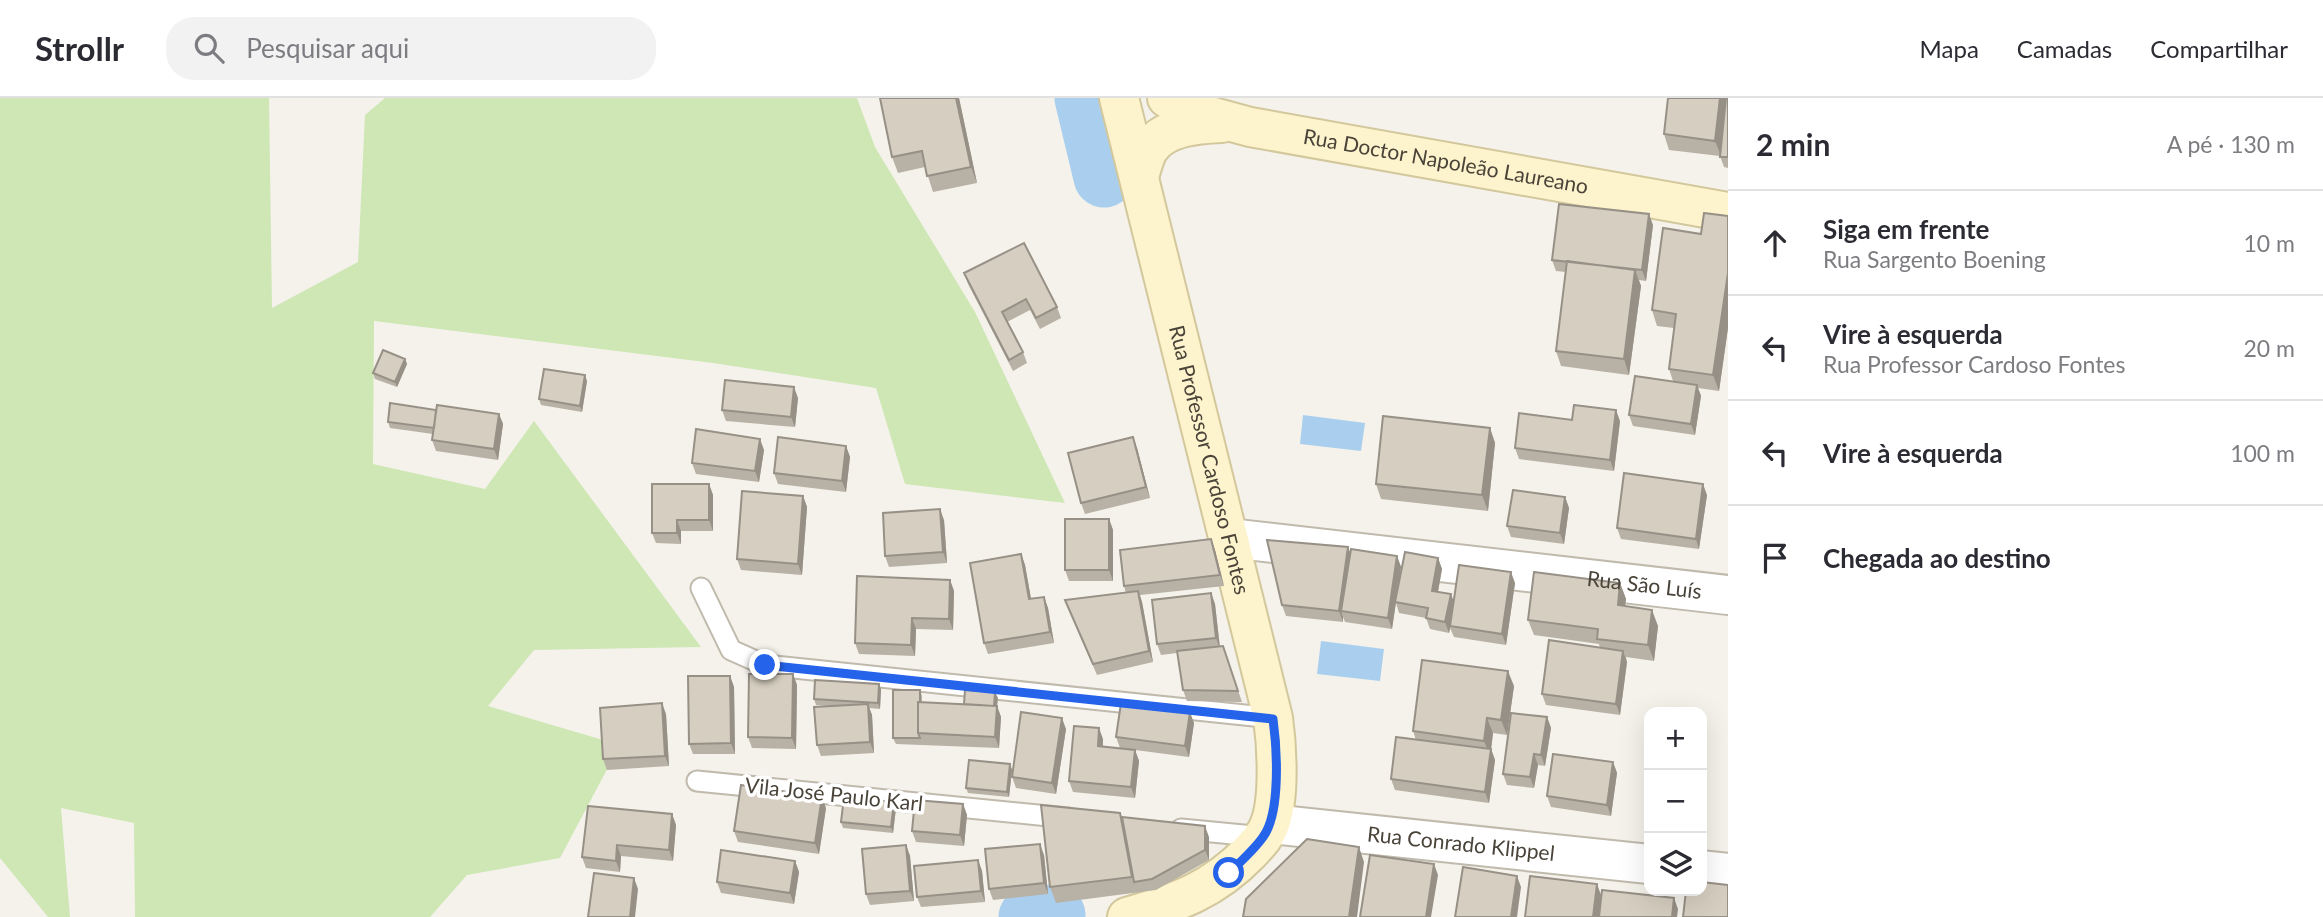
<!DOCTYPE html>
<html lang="pt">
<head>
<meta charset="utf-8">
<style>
  :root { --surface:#fff; --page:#f2f2f3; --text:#2b2b33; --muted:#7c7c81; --line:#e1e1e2 }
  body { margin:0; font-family:Lato,sans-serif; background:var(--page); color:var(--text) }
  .controls { position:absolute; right:21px; bottom:21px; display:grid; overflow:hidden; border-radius:14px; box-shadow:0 7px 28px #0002 }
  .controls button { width:63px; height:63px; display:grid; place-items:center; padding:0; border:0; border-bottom:2px solid var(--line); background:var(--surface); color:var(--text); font:35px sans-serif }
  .stop { position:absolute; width:21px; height:21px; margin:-16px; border:5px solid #2563eb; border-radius:50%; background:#fff }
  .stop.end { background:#2563eb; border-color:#fff; box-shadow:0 2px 7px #0008 }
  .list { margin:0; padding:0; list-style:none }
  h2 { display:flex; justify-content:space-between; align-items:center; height:91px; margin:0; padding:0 28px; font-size:30px }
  h2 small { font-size:23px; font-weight:400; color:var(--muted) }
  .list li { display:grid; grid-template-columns:46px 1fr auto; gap:21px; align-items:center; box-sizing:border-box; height:105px; padding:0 28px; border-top:2px solid var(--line) }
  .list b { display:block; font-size:26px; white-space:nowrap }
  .list p { margin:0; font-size:23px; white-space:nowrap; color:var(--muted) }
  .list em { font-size:23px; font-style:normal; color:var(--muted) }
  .icon { flex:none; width:38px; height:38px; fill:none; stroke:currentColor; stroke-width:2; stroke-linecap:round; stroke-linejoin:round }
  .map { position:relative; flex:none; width:1728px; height:819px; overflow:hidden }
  header { display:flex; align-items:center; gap:42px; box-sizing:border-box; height:98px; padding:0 35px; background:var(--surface); border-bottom:2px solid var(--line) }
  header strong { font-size:33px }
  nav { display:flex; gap:38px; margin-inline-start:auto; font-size:24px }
  .search { width:490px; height:63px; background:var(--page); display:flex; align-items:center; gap:18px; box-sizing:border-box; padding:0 24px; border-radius:28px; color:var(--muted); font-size:26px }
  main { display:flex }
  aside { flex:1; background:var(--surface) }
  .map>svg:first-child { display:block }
</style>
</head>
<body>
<header>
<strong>Strollr</strong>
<div class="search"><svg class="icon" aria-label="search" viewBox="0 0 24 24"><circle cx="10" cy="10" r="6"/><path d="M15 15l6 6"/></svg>Pesquisar aqui</div>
<nav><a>Mapa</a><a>Camadas</a><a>Compartilhar</a></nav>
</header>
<main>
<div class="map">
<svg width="1728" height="819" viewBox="0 0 1728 819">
  <rect width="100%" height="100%" fill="#f5f2eb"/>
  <path fill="#cee7b5" d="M0,0H269L272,210L358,164L365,17L385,0H857L875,49L975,214L1065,405L905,386L876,290L713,265L374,223L373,366L485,391L534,323L701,549L534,552L488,608L620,647L560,760L467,777L430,819H135L134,725L61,710L70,819H48L0,760Z"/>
  <path fill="#aacfee" d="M1303,317L1365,325L1361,353L1300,346Z
    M1321,543L1384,551L1380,583L1317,576Z"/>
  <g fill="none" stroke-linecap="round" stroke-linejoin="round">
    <path stroke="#aacfee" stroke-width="61" d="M1085,0L1104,79
      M1029,819L1055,817"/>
    <g stroke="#c0baad" stroke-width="23">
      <path id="lane" d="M701,490L731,552L765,567L1273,620
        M697,683L1068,720
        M1181,731L1264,739"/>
    </g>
    <g stroke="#c0baad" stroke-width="42">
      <g id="street">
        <path id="s1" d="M1229,440L1728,497"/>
        <path id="s2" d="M1271,726L1649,766"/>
        <path d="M1702,772L1728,775"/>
      </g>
    </g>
    <g stroke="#d3c79c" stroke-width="42">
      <g id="secondary">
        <path id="s3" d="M1119,0L1273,620C1277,648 1280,703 1269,728C1265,739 1257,746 1250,754C1212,793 1178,804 1127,819"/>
        <path id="s4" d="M1167,0L1206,17L1250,29L1728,114"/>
        <path d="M1139,78C1142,70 1144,59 1149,51C1164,28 1198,26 1222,25"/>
      </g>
    </g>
    <use href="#lane" stroke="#fff" stroke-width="19"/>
    <use href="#street" stroke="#fff" stroke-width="38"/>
    <use href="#secondary" stroke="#fdf3cc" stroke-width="38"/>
  </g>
  <path fill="#b8b1a5" d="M959,0L977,85L933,94L925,69L898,75L892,59Z
    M1728,0V70L1724,69L1720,58L1669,52L1664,36Z
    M1728,118V230L1719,293L1698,290L1701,298L1695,337L1633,328L1629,317L1673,283L1669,271L1674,230L1657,228L1652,212L1701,136Z
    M1653,127L1646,183L1639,182L1641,188L1629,277L1561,268L1556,253L1566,174L1556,173L1552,162Z
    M964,175L1057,209L1061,220L1040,231L1030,212L1007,224L1023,254L1027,265L1013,273L968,186Z
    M405,261L407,266L397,289L375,281L373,275Z
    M587,283L582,314L541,307L539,301Z
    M798,300L795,329L726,323L722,312Z
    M436,312L499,316L503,326L498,362L436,353L432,342L433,336L390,330L388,324Z
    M1572,322L1620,323L1614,373L1519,361L1515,350Z
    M1490,330L1495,345L1488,413L1381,401L1376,386Z
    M846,348L850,359L846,394L778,386L774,375Z
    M1137,350L1150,400L1085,416L1081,405Z
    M764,352L759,384L696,376L692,365Z
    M709,386L713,397V433H681V446L656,445L652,435Z
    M1707,397L1699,451L1621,441L1617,430Z
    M803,398L807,409L802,477L741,472L737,461Z
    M1565,399L1569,410L1564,446L1511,439L1507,428Z
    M1109,421L1113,432V483H1069L1065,472Z
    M944,422L947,465L889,469L885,458Z
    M1211,441L1215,452L1224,488L1140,497L1142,504L1153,564L1097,577L1065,502L1126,495L1124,488Z
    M1348,449L1350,456L1397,458L1401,469L1398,490L1438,460L1442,471L1438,494L1453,503L1515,485L1506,547L1454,539L1450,530L1449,535L1430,531L1426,520L1399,515L1396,505L1392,531L1345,524L1343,519V524L1286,518L1282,507Z
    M1021,456L1025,467L1031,501L1044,499L1048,510L1054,545L988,556L984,545Z
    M950,482L954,493L953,532L916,531L915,558L859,556L855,545Z
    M1620,485L1626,501L1625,508L1658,528L1654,563L1626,559L1627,564L1620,617L1546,607L1542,596L1600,550L1599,546L1534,537L1528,522Z
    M1211,495L1215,506L1220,549L1223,548L1242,604L1187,603L1183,592L1177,555L1161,557L1157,546Z
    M793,576L797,587L796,651L752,650L748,639Z
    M730,578L734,589L735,656H693L689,646Z
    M1514,588L1507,637L1493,635L1491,651L1495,662L1489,705L1395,692L1391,681L1416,642L1413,633Z
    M881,591L880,611L869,610L872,617L874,655L821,658L817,647L832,608L816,607L814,601Z
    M920,592L922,598V604L964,606L998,600L997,608L1001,619L999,650L896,646L893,640Z
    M666,616L669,668L607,672L603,661Z
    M1547,619L1551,630L1545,668L1538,667L1534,690L1507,687L1503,676Z
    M1194,625L1189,659L1135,652L1139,663L1135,700L1073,694L1069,683L1103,641V649L1120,650L1116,639Z
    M1066,631L1056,696L1016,690L1012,679Z
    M1613,664L1617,675L1611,718L1551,709L1547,698Z
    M1010,666L1012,672L1009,699L968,695L966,690Z
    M894,704L896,710L893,735L843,730L841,724Z
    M963,706L967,717L964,748L916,744L912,733Z
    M826,710L819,756L738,744L734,733Z
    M1120,715L1122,719L1209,739V762L1156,792L1056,805L1050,789Z
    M672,716L676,727L673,763L621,758L620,774L586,770L582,759Z
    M906,747L910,758L914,803L870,807L866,796Z
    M1044,757L1048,796L993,802L989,791Z
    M978,762L982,773L985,804L921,809L917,799Z
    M795,763L799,774L794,806L721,795L717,784Z"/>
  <path fill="#969086" d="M956,0H959L977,85L971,69Z
    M1720,0H1728L1721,58L1715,43Z
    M1649,116L1653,127L1646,183L1642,172Z
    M1635,172L1641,188L1629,277L1624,261Z
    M1728,175V230L1719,293L1713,277Z
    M405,261L407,266L397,289L395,284Z
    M585,277L587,283L582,314L580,308Z
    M1697,287L1701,298L1695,337L1691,326Z
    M794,289L798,300L795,329L791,319Z
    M1616,312L1620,323L1614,373L1610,362Z
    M499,316L503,326L498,362L494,351Z
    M1490,330L1495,345L1488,413L1482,397Z
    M1133,339L1137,350L1150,400L1146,389Z
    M760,341L764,352L759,384L755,373Z
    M846,348L850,359L846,394L842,383Z
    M709,386L713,397V433L709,422Z
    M1703,386L1707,397L1699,451L1696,441Z
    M803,398L807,409L802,477L798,466Z
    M1565,399L1569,410L1564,446L1560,435Z
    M940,411L944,422L947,465L943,454Z
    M1109,421L1113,432V483L1109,472Z
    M677,422L681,433V446L677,435Z
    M1211,441L1215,452L1224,488L1220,477Z
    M1348,449L1352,459L1341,513L1343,519V524L1339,513Z
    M1021,456L1025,467L1033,512L1029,501Z
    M1397,458L1401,469L1392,531L1388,520Z
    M1438,460L1442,471L1436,504L1432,493Z
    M1511,474L1515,485L1506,547L1502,536Z
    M950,482L954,493L953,532L949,521Z
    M1620,485L1626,501L1623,523L1618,507Z
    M1138,493L1142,504L1153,564L1149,553Z
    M1211,495L1215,506L1220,551L1216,540Z
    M1451,496L1455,507L1449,535L1445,524Z
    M1044,499L1048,510L1054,545L1050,534Z
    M1652,512L1658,528L1654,563L1648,547Z
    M912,520L916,531L915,558L911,547Z
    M1623,553L1627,564L1620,617L1616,606Z
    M1508,573L1514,588L1507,637L1501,622Z
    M793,576L797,587L796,651L792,640Z
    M730,578L734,589L735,656L731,645Z
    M879,586L881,591L880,611L878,605Z
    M995,594L998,600L996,615L994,609Z
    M662,605L666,616L669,668L665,658Z
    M868,606L872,617L874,655L870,644Z
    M997,608L1001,619L999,650L995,639Z
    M1190,614L1194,625L1189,659L1185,648Z
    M1547,619L1551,630L1545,668L1541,657Z
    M1062,620L1066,631L1056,696L1052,685Z
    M1487,620L1493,635L1491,652V651L1495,662L1489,705L1485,694L1490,658L1484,643Z
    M1099,630L1103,641L1102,659L1098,648Z
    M1135,652L1139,663L1135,700L1131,689Z
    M1534,656L1538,667L1534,690L1530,679Z
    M1613,664L1617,675L1611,718L1607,707Z
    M1010,666L1012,672L1009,699L1007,694Z
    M822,699L826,710L819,756L815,745Z
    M894,704L896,710L893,735L891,729Z
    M963,706L967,717L964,748L960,737Z
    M672,716L676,727L673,763L669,752Z
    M1205,728L1209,739V762L1205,752Z
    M1040,746L1044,757L1048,796L1044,785Z
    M617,747L621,758L620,774L616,763Z
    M906,747L910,758L914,803L910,793Z
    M1359,749L1364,764L1357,819H1349Z
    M978,762L982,773L985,804L981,793Z
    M795,763L799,774L794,806L790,795Z
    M1434,766L1438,777L1431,819H1426Z
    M1517,778L1521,789L1517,819H1511Z
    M634,780L638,791L635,819H630Z
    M1597,786L1601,797L1599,819H1593Z
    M1674,800L1678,811L1677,819H1672Z"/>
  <path fill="#d6cec0" stroke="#969086" stroke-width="2" d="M880,0H956L971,69L927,78L922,53L892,59Z
    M1668,0H1720L1715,43L1664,36Z
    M1726,0H1728V59H1720Z
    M1559,106L1649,116L1642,172L1552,162Z
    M1704,115L1728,118V175L1713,277L1669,271L1676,216L1652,212L1663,130L1701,136Z
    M1024,145L1057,209L1036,220L1026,201L1002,214L1023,254L1009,262L964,175Z
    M1567,163L1635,172L1624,261L1556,253Z
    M383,252L405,261L395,284L373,275Z
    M544,271L585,277L580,308L539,301Z
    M1635,278L1697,287L1691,326L1629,317Z
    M725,282L794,289L791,319L722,312Z
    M390,305L436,312L434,330L388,324Z
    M437,307L499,316L494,351L432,342Z
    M1574,307L1616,312L1610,362L1515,350L1519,315L1572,322Z
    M1383,318L1490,330L1482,397L1376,386Z
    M696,331L760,341L755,373L692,365Z
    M778,339L846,348L842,383L774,375Z
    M1133,339L1146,389L1081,405L1068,355Z
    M1624,375L1703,386L1696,441L1617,430Z
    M652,386H709V422H677V435H652Z
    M1513,392L1565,399L1560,435L1507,428Z
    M742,393L803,398L798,466L737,461Z
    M940,411L943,454L885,458L883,415Z
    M1065,421H1109V472H1065Z
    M1211,441L1220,477L1124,488L1120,452Z
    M1267,442L1348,449L1339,513L1282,507Z
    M1351,451L1397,458L1388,520L1341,513Z
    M1405,454L1438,460L1432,493L1451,496L1445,524L1426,520L1428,510L1395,504Z
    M1021,456L1029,501L1044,499L1050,534L984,545L970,465Z
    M1459,467L1511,474L1502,536L1450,528Z
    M1534,474L1620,485L1618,507L1652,512L1648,547L1597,541L1598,531L1528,522Z
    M857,478L950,482L949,521L912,520L911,547L855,545Z
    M1138,493L1149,553L1093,566L1065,502Z
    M1211,495L1216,540L1157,546L1152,502Z
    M1549,542L1623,553L1616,606L1542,596Z
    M1223,548L1238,593L1183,592L1177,553Z
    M1422,562L1508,573L1501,622L1487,620L1484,643L1413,633Z
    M749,576H793L792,640L748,639Z
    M688,578H730L731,645L689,646Z
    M815,582L879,586L878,605L814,601Z
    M893,592H920V604H918V635L920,640H893Z
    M965,592L995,594L994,608L964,606Z
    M918,604L997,608L995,639L918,635Z
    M662,605L665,658L603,661L600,610Z
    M1121,605L1190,614L1185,648L1116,639Z
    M868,606L870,644L817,647L814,609Z
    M1021,614L1062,620L1052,685L1012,679Z
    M1511,615L1547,619L1541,657L1534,656L1530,679L1503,676Z
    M1074,628L1099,630L1098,648L1135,652L1131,689L1069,683Z
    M1396,639L1491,651L1485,694L1391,681Z
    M1553,656L1613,664L1607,707L1547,698Z
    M969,662L1010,666L1007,694L966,690Z
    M741,687L822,699L815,745L734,733Z
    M844,699L894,704L891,729L841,724Z
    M915,702L963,706L960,737L912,733Z
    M1041,707L1120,715L1132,779L1050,789Z
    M588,708L672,716L669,752L617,747L616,763L582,759Z
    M1122,719L1205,728V752L1152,781L1134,784Z
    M1307,741L1359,749L1349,819H1243L1246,801Z
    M1040,746L1044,785L989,791L985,751Z
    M906,747L910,793L866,796L862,751Z
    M721,752L795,763L790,795L717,784Z
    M1370,757L1434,766L1426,819H1360Z
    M978,762L981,793L917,799L914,768Z
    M1463,769L1517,778L1511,819H1455Z
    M594,775L634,780L630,819H588Z
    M1530,778L1597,786L1593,819H1525Z
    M1702,784L1728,787V819H1683L1686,793H1702Z
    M1602,792L1674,800L1672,819H1599Z"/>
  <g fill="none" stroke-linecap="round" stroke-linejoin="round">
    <path stroke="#2563eb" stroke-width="9" d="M765,567L1273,621C1277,650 1281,715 1263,739C1254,752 1240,764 1229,775"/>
  </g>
  <g text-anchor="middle" stroke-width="7" stroke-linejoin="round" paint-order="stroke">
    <g font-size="21" fill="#494339" stroke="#fff">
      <text dy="7" stroke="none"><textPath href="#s4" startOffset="287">Rua Doctor Napoleão Laureano</textPath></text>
      <text dy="7" stroke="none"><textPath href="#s3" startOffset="373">Rua Professor Cardoso Fontes</textPath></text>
      <text dy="7" stroke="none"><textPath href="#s1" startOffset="418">Rua São Luís</textPath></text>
      <text transform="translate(834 697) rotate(6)" y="7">Vila José Paulo Karl</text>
      <text dy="7" stroke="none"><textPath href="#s2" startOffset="191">Rua Conrado Klippel</textPath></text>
    </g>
  </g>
</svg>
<div class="controls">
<button>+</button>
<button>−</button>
<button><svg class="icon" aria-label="layers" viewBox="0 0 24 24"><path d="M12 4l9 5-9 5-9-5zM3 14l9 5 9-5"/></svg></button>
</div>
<div class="stop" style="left:1229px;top:775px"></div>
<div class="stop end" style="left:765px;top:567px"></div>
</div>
<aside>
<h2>2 min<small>A pé · 130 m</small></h2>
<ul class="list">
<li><svg class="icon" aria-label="ahead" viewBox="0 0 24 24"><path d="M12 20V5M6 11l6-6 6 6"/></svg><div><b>Siga em frente</b><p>Rua Sargento Boening</p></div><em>10 m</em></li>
<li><svg class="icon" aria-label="left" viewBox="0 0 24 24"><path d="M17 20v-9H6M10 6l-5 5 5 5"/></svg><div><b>Vire à esquerda</b><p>Rua Professor Cardoso Fontes</p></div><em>20 m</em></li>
<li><svg class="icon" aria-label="left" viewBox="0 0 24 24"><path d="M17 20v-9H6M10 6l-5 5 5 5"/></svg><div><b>Vire à esquerda</b></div><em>100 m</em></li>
<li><svg class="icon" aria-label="arrive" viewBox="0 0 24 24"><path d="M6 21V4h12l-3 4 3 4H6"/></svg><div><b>Chegada ao destino</b></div></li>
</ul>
</aside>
</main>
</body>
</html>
